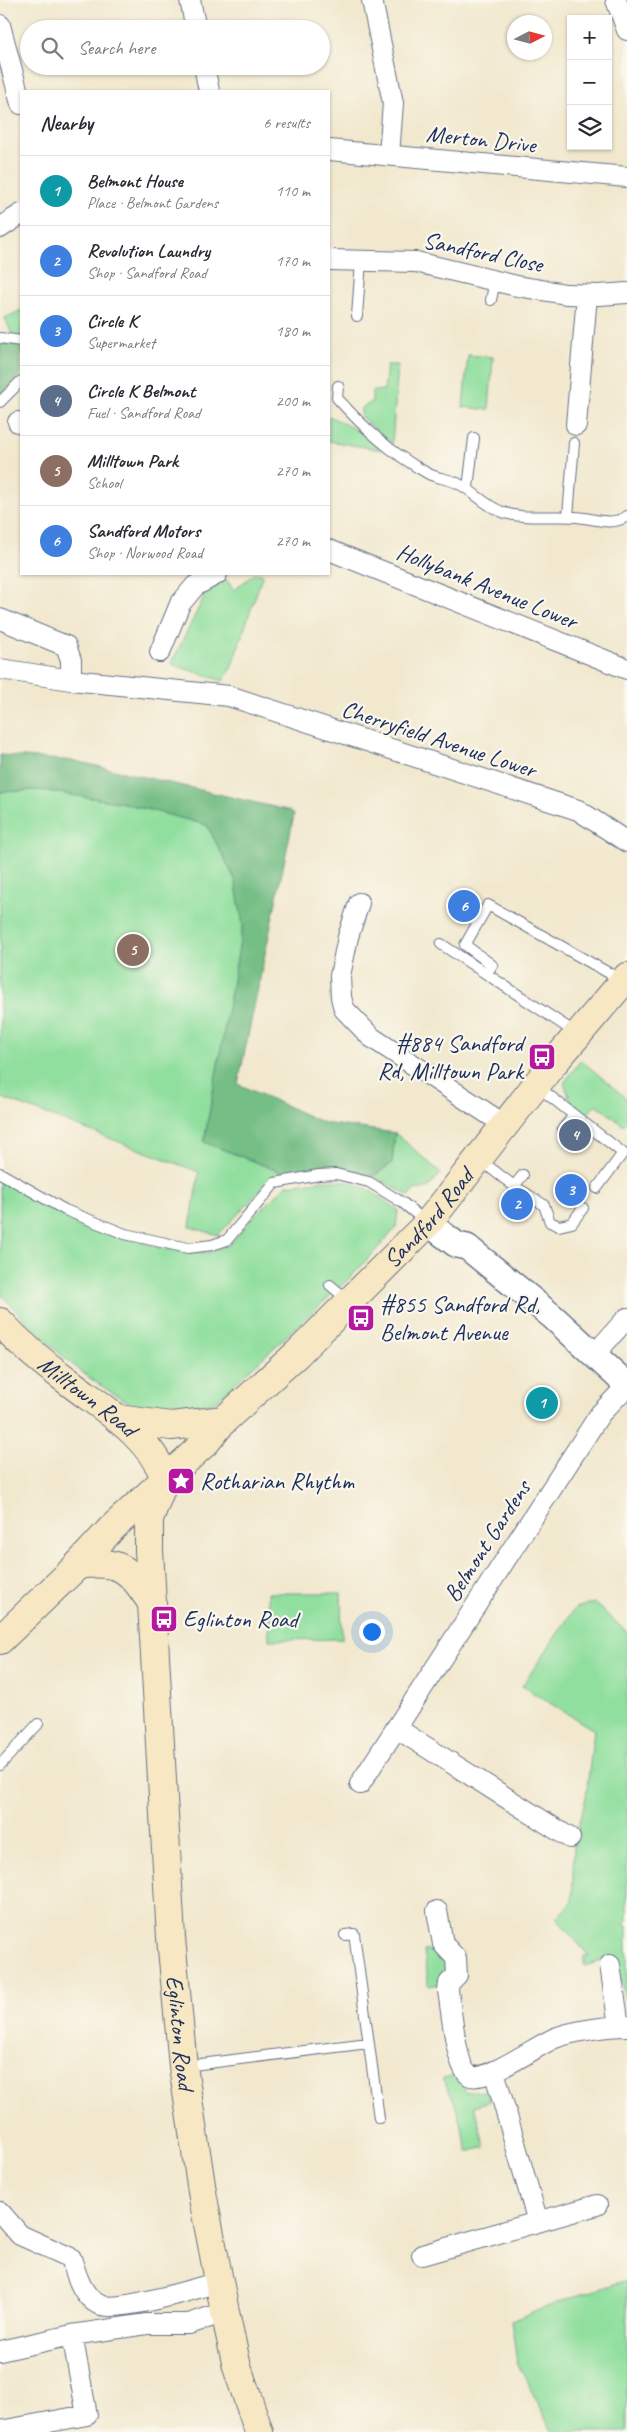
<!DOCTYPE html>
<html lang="en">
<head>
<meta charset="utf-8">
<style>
  :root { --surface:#fff; --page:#f2f2f3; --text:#2b2b33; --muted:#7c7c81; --line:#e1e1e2; --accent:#b5179e }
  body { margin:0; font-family:Caveat,sans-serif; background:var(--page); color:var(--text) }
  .controls { position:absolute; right:15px; top:15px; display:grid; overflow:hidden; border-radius:0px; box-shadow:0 1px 4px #0004 }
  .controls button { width:45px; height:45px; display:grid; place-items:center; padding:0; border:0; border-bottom:1px solid var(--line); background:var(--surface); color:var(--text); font:25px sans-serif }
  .compass { position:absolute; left:507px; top:15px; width:45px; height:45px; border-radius:50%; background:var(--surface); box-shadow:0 1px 4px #0004; rotate:84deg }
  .you { position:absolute; left:371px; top:1631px; width:18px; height:18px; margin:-12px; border:4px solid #fff; border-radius:50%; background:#1a73e8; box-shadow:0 0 0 8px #1a73e833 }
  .badge { display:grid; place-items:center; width:32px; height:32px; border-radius:50%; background:var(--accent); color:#fff; font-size:16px; font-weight:700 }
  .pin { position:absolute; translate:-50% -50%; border:2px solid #fff; box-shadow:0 1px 5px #0006 }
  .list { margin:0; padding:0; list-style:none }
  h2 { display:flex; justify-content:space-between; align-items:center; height:65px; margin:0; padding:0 20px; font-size:21px }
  h2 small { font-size:16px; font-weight:400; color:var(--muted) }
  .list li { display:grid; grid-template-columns:32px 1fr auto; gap:15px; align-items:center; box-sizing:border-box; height:70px; padding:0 20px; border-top:1px solid var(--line) }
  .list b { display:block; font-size:19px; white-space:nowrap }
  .list p { margin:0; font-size:16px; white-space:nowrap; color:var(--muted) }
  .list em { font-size:16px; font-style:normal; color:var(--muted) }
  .icon { flex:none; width:28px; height:28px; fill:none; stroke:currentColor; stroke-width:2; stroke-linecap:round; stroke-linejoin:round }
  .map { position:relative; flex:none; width:627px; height:2432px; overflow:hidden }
  .search { position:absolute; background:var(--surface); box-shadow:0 1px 4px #0004; left:20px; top:20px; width:310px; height:55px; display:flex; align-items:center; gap:12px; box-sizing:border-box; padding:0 18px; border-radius:28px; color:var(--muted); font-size:19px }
  .panel { position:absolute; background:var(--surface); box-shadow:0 1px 4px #0004; left:20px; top:90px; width:310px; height:485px; border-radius:0px }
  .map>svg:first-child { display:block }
</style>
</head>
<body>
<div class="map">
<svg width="627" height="2432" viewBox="0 0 627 2432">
  <rect width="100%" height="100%" fill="#fbf7ec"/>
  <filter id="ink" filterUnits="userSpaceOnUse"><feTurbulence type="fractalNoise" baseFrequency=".02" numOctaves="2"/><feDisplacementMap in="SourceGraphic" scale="10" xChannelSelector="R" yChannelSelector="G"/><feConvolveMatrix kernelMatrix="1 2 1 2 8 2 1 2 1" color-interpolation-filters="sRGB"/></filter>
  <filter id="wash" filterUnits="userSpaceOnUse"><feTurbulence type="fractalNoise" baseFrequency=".0096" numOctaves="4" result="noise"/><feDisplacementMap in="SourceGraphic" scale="20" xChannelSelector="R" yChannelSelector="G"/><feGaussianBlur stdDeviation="1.12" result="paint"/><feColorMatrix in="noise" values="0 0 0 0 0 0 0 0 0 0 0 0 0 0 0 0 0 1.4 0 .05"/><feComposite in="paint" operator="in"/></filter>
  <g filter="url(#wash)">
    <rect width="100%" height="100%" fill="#f1e8ce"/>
    <path fill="#90df9e" stroke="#56877e" d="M21,310V337H13L5,318Z
      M468,355L493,357L489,410L463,407Z
      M387,365H398L392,444L361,417V408L372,402V391L384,390Z
      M329,416L364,434L381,450L329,441Z
      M254,574H263L231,668L223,681L171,664L206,593L226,579L234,590Z
      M40,790L124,803L207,825L235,879L243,925L204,1142L286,1174L267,1184L218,1235L190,1227L199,1172L0,1097V792Z
      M581,1060L627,1099V1120L623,1125L596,1104L587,1115L571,1102L564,1083Z
      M395,1133L441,1173L428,1188L414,1190L409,1196L374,1176L392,1163Z
      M0,1178L118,1236L161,1248L206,1253L230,1244L257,1213L287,1185L326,1180L345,1181L368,1189L398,1210L396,1228L354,1274L217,1400C199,1412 165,1417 143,1410C137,1408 130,1403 123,1399C75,1373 36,1333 0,1293Z
      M268,1593H341L342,1639L269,1640Z
      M594,1603L627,1632V1921L624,1924L627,1926V2009L616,1957L584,1966V1956H589L556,1918L572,1902L574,1845L586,1797L594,1730L522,1686L575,1608Z
      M435,1950L449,1960L451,1971L439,1984L429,1986L424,1951Z
      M456,2075L467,2092L487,2091L490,2101L474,2106L485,2147L468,2152L454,2100L442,2078Z
      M627,2280V2432H552L517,2362L511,2321L570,2298Z"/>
    <path fill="#74be85" stroke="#487672" d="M0,341L21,345V374L0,397Z
      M0,755L75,761L291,811L294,815L238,1084L324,1123L395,1133L392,1163L374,1176C345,1169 315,1162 286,1174L204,1142L243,925L235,879L207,825L124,803L40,790L0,792Z"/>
  </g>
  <g filter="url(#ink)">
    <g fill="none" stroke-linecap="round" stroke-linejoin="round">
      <g stroke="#667085" stroke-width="12">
        <path id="service" d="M491,300L495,281
          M357,316L361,261
          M0,338L21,341
          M338,386L337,398C364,428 391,453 427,473C437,479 449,478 459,484C473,491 485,505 500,511C519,520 554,515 576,517C593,518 612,527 627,516
          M0,402L21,381
          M468,488L474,438
          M568,516L574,443
          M441,944L576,1033
          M487,973L492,965L465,945L488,905L623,981
          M537,1086L574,1115L563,1129
          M574,1115L623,1153L597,1188
          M480,1160L514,1186L523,1175
          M0,1173L65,1210L125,1234L188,1248L212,1245L227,1240L275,1183L319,1175L336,1174L369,1182L403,1203L426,1222
          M514,1186L544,1205L550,1222L559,1226L572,1223L583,1208
          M330,1285L349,1301
          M0,1765L38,1724
          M345,1935L354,1934L379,2118
          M185,2066L368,2043"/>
      </g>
      <g stroke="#667085" stroke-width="22">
        <path id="minor" d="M190,0L196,29
          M372,0L393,103L389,155
          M616,0L627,30
          M0,25L21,104
          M204,66L209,91
          M329,150L627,177
          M0,228L21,214
          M329,260L416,262L517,286L566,294L599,295L627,293
          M18,422L21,423
          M576,425L587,295
          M329,550L627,669
          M0,619L66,646L71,660V680
          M160,652L180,604L195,586L217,574
          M0,669L71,680L229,696L578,810L627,842
          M359,903L348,937L340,976L341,997L344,1009L371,1037L505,1125
          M594,1355L627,1318
          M396,1728L570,1838
          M360,1784L600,1414L627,1386
          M437,1911L443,1944L456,1958L457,1975L449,1983L448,1991C451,2007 456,2067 469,2075C483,2085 539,2044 555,2038C573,2031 608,2026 627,2026
          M610,1965L619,2026
          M494,2071L538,2222
          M0,2212L20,2235L71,2258C76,2274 82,2296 98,2304C115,2314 197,2288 219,2282
          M422,2255L597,2205
          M0,2351L72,2335L147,2324H189L225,2312
          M0,2431L87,2415L72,2335"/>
      </g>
      <g stroke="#667085" stroke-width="28">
        <path id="tertiary" d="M428,1223L457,1245L467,1247L553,1317L627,1385"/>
      </g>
      <g stroke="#667085" stroke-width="30">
        <g id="secondary">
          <path id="s1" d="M0,1322C21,1345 44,1364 69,1382C104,1409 148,1434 165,1478"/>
          <path d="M118,1419L171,1426L224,1420"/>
          <path id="s2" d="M165,1478L149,1519V1550L171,1938L183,2066L203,2198L225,2312L237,2367L259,2432"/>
          <path d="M78,1565C121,1559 129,1569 152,1603"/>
          <path id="s3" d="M0,1640L78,1565L112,1528L206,1442L224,1420L297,1354L428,1223L551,1066L627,977"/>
        </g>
      </g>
      <use href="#service" stroke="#fff" stroke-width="10"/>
      <use href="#minor" stroke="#fff" stroke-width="20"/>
      <use href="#tertiary" stroke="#fff" stroke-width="25"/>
      <use href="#secondary" stroke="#f7e8c3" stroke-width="28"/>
    </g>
  </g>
  <defs>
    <g id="bus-square" transform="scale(1.4375)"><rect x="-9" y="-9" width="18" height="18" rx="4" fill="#b5179e" stroke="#fbf7ec"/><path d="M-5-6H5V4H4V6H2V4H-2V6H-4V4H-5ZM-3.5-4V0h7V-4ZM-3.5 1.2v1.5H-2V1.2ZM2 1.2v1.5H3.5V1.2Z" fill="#fff"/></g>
    <g id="sight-square" transform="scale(1.4375)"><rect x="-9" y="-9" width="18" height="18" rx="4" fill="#b5179e" stroke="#fbf7ec"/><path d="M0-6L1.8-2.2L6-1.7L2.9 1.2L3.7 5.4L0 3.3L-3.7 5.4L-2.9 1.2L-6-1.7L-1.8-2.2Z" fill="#fff"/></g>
  </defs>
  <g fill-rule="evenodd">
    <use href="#bus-square" x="542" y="1057"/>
    <use href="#bus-square" x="361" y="1318"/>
    <use href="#sight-square" x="181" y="1481"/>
    <use href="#bus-square" x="164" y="1619"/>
  </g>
  <g text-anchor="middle" stroke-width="4.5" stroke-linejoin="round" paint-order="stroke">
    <g font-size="24" fill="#1b2f5e" stroke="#fbf7ec">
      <text transform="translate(481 139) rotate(6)" y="8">Merton Drive</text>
      <text transform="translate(483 252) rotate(12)" y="8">Sandford Close</text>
      <text transform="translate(487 586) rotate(22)" y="8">Hollybank Avenue Lower</text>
      <text transform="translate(439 739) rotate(18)" y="8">Cherryfield Avenue Lower</text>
      <text dy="8" stroke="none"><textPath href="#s3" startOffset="602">Sandford Road</textPath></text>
      <text dy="8" stroke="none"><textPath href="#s1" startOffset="115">Milltown Road</textPath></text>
      <text transform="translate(487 1541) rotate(-57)" y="8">Belmont Gardens</text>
      <text dy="8" stroke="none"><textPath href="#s2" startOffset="559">Eglinton Road</textPath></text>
    </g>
    <g font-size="24" fill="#1b2f5e" stroke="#fbf7ec" text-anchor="start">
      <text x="523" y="1051" text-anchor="end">#884 Sandford<tspan x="523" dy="28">Rd, Milltown Park</tspan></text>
      <text x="380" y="1312">#855 Sandford Rd,<tspan x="380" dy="28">Belmont Avenue</tspan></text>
      <text x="200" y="1489">Rotharian Rhythm</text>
      <text x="183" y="1627">Eglinton Road</text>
    </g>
  </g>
</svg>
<div class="controls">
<button>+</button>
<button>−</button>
<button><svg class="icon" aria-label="layers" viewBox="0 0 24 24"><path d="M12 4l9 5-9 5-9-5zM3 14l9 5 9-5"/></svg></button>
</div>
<svg class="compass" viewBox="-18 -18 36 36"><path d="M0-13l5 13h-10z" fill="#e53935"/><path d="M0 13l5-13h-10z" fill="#7c7c81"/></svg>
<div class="you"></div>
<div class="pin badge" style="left:542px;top:1403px;background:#0f9aa8">1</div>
<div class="pin badge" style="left:517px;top:1204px;background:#3f7fe0">2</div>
<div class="pin badge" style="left:571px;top:1190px;background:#3f7fe0">3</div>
<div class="pin badge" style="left:575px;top:1135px;background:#5c6f8a">4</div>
<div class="pin badge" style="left:133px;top:950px;background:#8d6e63">5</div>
<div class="pin badge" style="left:464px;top:906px;background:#3f7fe0">6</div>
<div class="search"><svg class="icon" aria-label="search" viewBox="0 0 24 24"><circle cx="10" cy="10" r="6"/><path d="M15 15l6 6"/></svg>Search here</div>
<section class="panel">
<h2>Nearby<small>6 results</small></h2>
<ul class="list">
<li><span class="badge" style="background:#0f9aa8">1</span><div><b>Belmont House</b><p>Place · Belmont Gardens</p></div><em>110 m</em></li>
<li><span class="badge" style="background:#3f7fe0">2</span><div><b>Revolution Laundry</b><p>Shop · Sandford Road</p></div><em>170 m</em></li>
<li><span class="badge" style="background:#3f7fe0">3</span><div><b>Circle K</b><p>Supermarket</p></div><em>180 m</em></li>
<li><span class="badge" style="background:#5c6f8a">4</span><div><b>Circle K Belmont</b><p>Fuel · Sandford Road</p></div><em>200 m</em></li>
<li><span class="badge" style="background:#8d6e63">5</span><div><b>Milltown Park</b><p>School</p></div><em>270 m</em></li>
<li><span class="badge" style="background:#3f7fe0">6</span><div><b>Sandford Motors</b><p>Shop · Norwood Road</p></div><em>270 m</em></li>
</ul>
</section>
</div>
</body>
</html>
